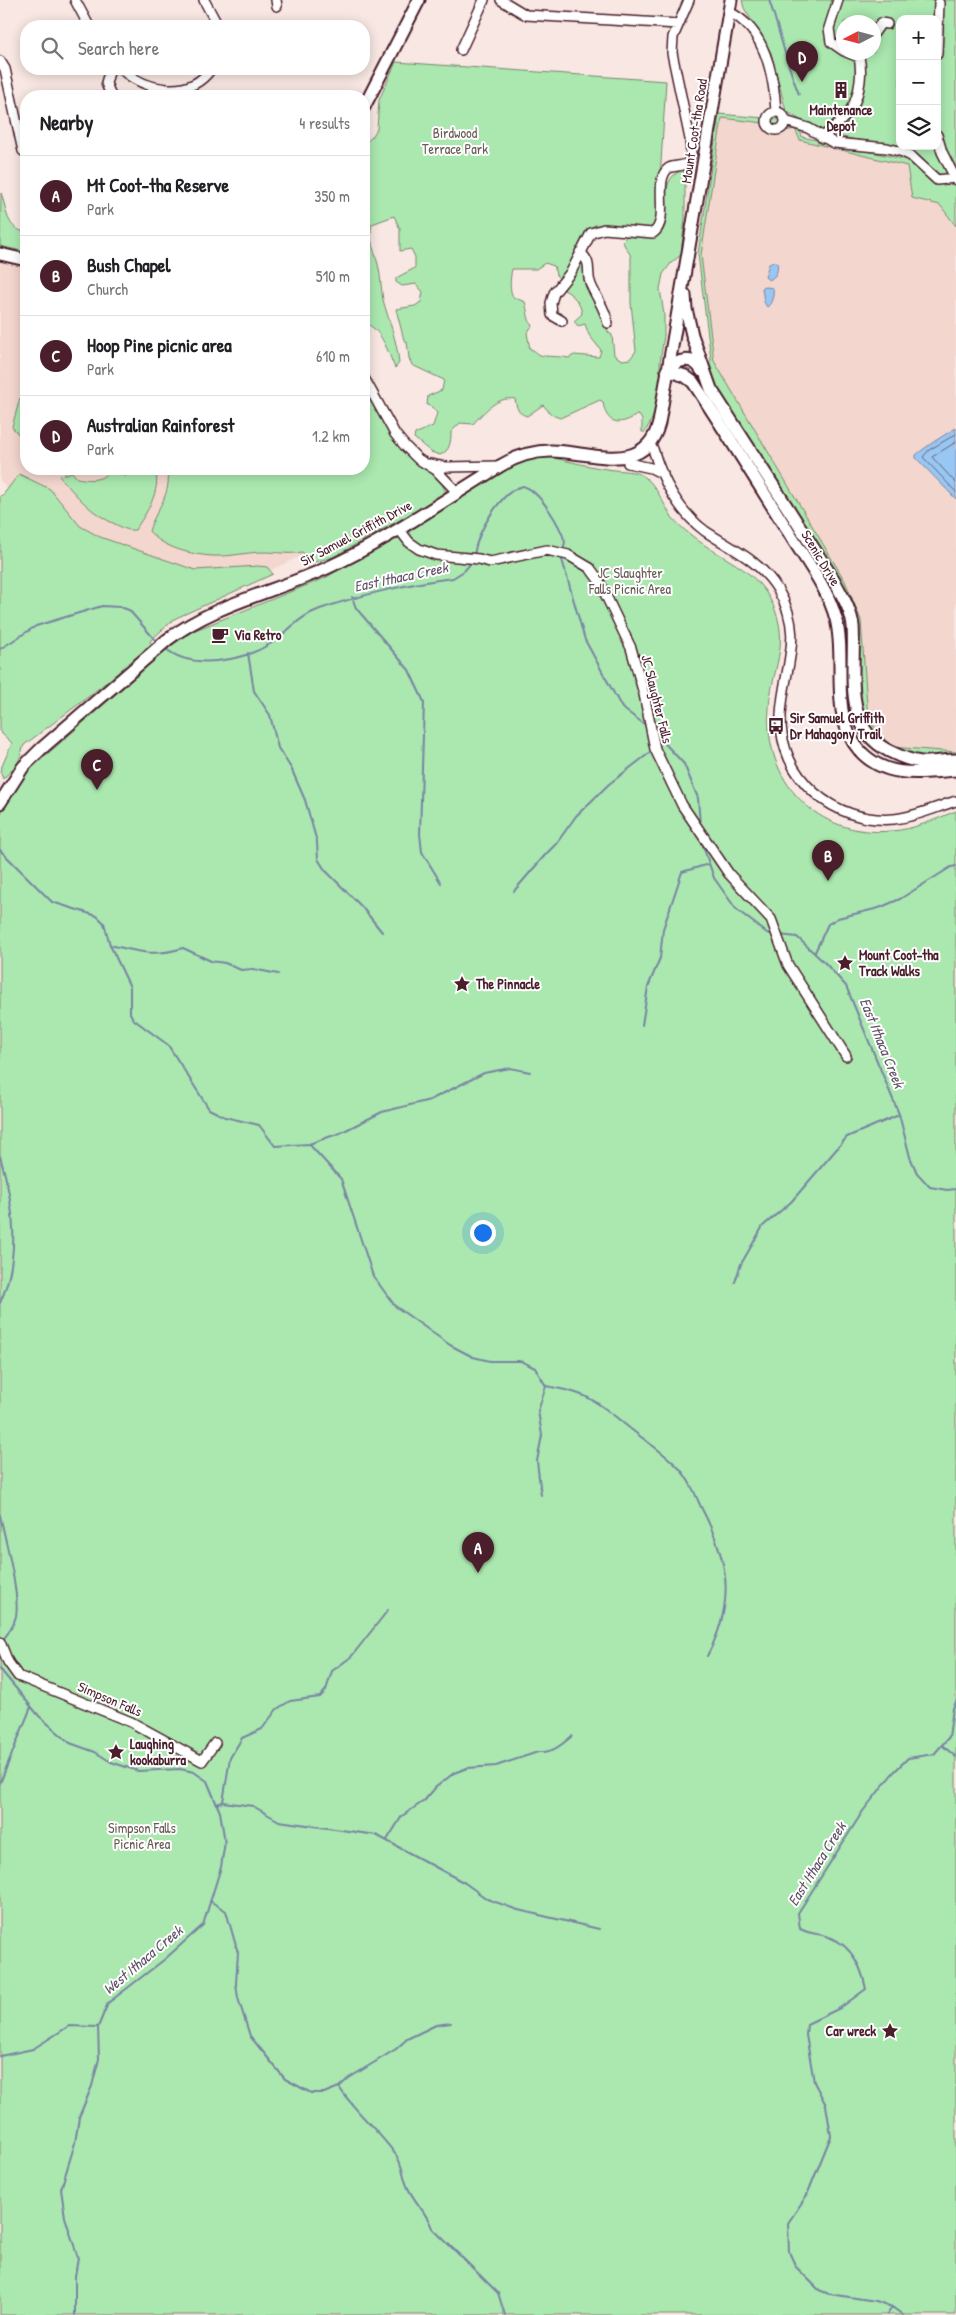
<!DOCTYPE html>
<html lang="en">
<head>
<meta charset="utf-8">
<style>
  :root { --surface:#fff; --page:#f6f6f6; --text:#202124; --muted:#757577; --line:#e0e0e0; --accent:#4a1f2b }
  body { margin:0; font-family:"Patrick Hand",sans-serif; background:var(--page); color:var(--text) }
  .controls { position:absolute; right:15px; top:15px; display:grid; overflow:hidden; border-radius:10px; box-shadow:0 2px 12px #0003 }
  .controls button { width:45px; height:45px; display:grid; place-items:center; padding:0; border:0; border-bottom:1px solid var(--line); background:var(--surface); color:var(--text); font:25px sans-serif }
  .compass { position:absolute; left:836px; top:15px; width:45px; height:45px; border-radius:50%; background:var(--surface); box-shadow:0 2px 12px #0003; rotate:264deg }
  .you { position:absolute; left:482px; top:1232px; width:18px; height:18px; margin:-12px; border:4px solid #fff; border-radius:50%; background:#1a73e8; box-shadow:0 0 0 8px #1a73e833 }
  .badge { display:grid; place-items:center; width:32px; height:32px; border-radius:50%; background:var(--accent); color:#fff; font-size:16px; font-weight:700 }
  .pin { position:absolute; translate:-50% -41px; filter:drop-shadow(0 1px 2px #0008) }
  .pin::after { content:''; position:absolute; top:26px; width:18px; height:15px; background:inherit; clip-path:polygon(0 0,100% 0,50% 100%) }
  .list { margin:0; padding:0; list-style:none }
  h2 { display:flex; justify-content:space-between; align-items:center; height:65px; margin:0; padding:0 20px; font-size:21px }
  h2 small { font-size:16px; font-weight:400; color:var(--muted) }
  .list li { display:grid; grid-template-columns:32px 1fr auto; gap:15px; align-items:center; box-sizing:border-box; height:80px; padding:0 20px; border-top:1px solid var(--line) }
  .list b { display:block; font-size:19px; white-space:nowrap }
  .list p { margin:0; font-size:16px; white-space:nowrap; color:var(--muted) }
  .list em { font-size:16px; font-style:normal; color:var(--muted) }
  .icon { flex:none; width:28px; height:28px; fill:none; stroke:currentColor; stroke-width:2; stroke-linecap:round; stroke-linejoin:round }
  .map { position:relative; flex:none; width:956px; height:2315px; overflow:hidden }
  .search { position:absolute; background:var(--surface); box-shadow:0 2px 12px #0003; left:20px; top:20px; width:350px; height:55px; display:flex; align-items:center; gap:12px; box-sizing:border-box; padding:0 18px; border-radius:20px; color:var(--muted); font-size:19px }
  .panel { position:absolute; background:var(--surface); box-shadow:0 2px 12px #0003; left:20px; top:90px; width:350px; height:385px; border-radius:20px }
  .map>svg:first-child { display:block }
</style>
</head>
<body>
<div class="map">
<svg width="956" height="2315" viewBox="0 0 956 2315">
  <rect width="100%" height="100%" fill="#f8e7e2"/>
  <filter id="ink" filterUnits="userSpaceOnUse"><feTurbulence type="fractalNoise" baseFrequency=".02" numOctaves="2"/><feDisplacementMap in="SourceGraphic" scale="10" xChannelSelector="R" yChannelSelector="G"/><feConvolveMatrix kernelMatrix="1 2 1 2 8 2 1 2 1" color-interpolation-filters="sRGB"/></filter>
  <g filter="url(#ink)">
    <path fill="#f3d6ce" d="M722,118L764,123L773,133L795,129L800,140L907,166L912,198L940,205L956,226V752L890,747L868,719L861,620L714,361L701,255Z
      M0,259L26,265V469H364L440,490L161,622L13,496L0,480Z"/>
    <path fill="#aae8af" stroke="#7a846d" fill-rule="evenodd" d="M742,0H956V226L940,205L912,198L907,166L800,140L795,129L773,133L764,123L722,118L701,255L714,361L845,581L861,620L868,719L891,747L956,752V757L920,758L892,751L865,724L858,687L857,626L725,404L706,366L711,360L698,254L719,114L798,121L802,137L908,160V151L819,132L786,111L771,53L744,8ZM900,19H937V146H900ZM844,22H874V52H844Z
      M396,62L666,81L657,228L595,225L585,232L564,276L560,279L556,275L554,266L545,263L536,269H512C510,279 509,289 513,297L525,302C528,311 527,318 532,326L527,333L530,349C535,350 536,353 540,355C546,357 560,356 569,358L574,355L599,357L601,350L589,335L585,324L578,326L574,321L582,314C581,304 573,294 564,290L577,263L583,259L586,262L584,281L604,316L608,332L612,335L614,355L622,360L630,359L636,351L631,303V256L622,241L628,235L656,238C680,221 651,181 683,170L685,174V218L681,255L671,263L663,274L660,289L664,315V336L660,362L661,389L653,417L645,432H642V420L640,416L637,415C620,426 606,425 603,402L600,400L560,418L552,415L543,405L527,416C517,413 517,408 515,399C497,396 484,412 473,424L460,423L451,432C451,442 450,451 440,455L431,452L414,438L415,434L433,426L437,413L432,407L427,405L428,396L442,390L444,380L412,365L409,358L407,342L404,340L396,309L415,306L421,302L423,292L416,284L402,286L396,282V278L415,268V257L411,249L400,251V229L394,216L372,224C368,241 376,253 379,269C381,279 381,289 383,300C389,321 397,341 399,363L395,368C388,353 382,328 364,323V144L372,137L377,129L379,100Z
      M1,193C7,208 5,229 26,232V252L0,246Z
      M364,378L403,449L439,478L446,492L441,497L333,557L315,562L302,552C289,555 278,552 264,552C247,552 230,557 213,556C192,555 163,548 149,531C157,506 171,498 168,469H364Z
      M26,396V437L20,436L12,427L20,398Z
      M548,457C570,461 593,468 615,470C622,471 631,471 637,473C655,479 662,503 672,517C677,523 684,530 691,535C721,560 755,566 773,605C791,645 771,671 769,708C763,781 817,838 891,831C913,830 936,819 956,811V2315H0V816L11,793L28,771L173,644L193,631L325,578L453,502L498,471L520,461Z
      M127,469H155C162,490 146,514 135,530C128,531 123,528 117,525C90,513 78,497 59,476L72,472L77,478C90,480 101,482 110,470L126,476L129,472Z
      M19,474L50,489L80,526L100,537L195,570L258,566L267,567L273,574L174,619L150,641L152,645L88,697L24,745L18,763L3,779L0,771L12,743L0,732V496L3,495Z"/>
    <path fill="#98c7f3" stroke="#7984a3" d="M773,262L777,263C779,270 776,277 769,280L765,277L769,264Z
      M766,287L773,288C774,294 772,304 767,307L764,302L762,288Z
      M956,428V499L916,458V455C928,445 941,437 956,428Z"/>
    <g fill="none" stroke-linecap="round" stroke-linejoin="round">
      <path stroke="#69627b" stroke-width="1" d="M956,434L929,450L923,457L956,492
        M956,442L932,457L956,483"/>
      <path stroke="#7984a3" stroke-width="2" d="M769,0C780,31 786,63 799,94
        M474,555C477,533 500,491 523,486C540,491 560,525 565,542L563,550
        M561,556L585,640L622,708L647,726
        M352,597L356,608L409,670L424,702L420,834L422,852L441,883
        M165,648C191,671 242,661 270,644C287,633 299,616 320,609C360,595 411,583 453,578L464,571L472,562
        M0,649L36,626L102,606L120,607L129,610L157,642
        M248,653L254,691L270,715L278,748L291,768L305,800L317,842L318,859L325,870L361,906L382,932
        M656,734L684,764L698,798L700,825
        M701,840L714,878L736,909L767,933L772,934
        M0,850L52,902L97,916L104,923L110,945L130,987V1013L133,1019L168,1045L209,1109L225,1117L259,1125L275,1146L309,1144L341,1179L373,1276L395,1306L450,1345L473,1357L490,1361H521L535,1368L546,1386C557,1388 568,1390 579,1394C596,1399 618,1419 632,1430C647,1442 664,1453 677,1466C688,1477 694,1491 700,1505C728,1558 737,1600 707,1656
        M514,891L546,854L556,844L576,816L609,784L652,751
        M780,935L797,937L826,964L846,986L899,1114L910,1157L917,1173L930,1187L947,1190L956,1189
        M110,945C139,952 154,957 183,948L211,961L225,963L241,970L253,969L278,974
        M815,952L828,924L838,918L879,908L900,899L951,867L956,866
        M642,1025L648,987L660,958L663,929L682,872L709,864
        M309,1144L340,1133L382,1112L430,1100L484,1073L510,1068L530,1072
        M0,1156C14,1204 21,1256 0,1303
        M735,1282L741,1264L763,1226L791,1202L847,1137L899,1115
        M541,1495L537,1461L542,1435L538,1411L546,1386
        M0,1515C5,1539 20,1594 16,1616C14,1625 9,1632 3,1640
        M0,1669L39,1716L70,1743L95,1752L111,1762L138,1771L180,1769L194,1772L207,1781L220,1812L225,1842L221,1867L203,1925L165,1959L108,2003L98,2027L99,2059L92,2086L79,2117L75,2143L61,2189L65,2217L78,2258L75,2276V2315
        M943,1746L956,1757
        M0,1783L31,1707
        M223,1802L230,1758L242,1738L262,1729L277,1709L290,1701L320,1697L326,1690L332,1671L351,1657L388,1610
        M217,1804L223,1802L253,1806L279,1821L376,1835L465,1883L487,1899L518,1910L599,1929
        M387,1840L402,1816L424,1801L436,1787L454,1773L467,1768L496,1766L538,1752C553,1753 561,1745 572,1736
        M210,1901L226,1911L238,1953L236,1983L238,1998L250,2036L285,2079L311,2093H324L339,2087L349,2078L396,2049L407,2039L436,2025L451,2023
        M0,2056L33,2049L69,2026L98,2027
        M339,2087C355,2112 379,2131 396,2155C403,2165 403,2178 408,2188C415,2203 427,2213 432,2228L498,2293L505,2315
        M887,2315L892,2307
        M903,2315L892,2307L876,2301L829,2294L819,2290L796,2267L789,2252L788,2223L807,2195L831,2136L826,2105L814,2082L806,2035L807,2024L840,2008L866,1989C861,1964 850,1941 822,1935C813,1933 810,1934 800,1929L798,1913L863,1811L893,1773L908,1758L934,1754L949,1737L953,1708L956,1702"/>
      <g stroke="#4a1f2b" stroke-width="12">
        <path id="minor" d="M75,0L89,26
          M204,0L218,26
          M276,0L277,6
          M501,0L526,15L678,24
          M838,0L829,28L831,42L844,51
          M729,12C766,29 774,76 776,112
          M874,33L881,23L887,24
          M461,50L484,0
          M937,54L939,3
          M0,61L5,69L23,151
          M110,69L106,83L111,96
          M121,69C146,91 189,100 211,69
          M767 121a9 9 0 1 1 18 0a9 9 0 1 1-18 0Z
          M785,121L808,128L834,143L887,148L903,152L911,156L937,180L955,178
          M937,135L942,152L956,180
          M822,138C844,117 856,113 860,81C861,72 861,66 859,57L846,52
          M580,252C594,265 585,271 591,285C597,299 604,306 608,323
          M562,321L552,315L551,303L554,293L571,272L591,233L604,229L653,233C671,220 652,179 669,168C675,165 682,167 688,163L691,153L690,139L672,53L673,37L689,0
          M364,378L395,434L405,446L418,459L436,470L457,492
          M653,449C662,480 679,512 705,531C732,549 761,561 778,590C806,637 783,668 781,715C778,778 835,824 894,819C916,817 936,807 956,801
          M628,463L651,468L663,474
          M429,464L445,467L500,466
          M399,529L409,542L419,549L436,555L479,559L490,562L547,550L568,555L590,568L598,579L631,648L644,694L655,749L682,805L729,874L771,919L788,965L846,1056
          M0,1642L8,1662L18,1676L131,1722L202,1761L215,1743"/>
      </g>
      <g stroke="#4a1f2b" stroke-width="15">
        <path id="major" d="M364,107L419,0
          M0,254L26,260
          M685,295L686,309L692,335L711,389L834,580C841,594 851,609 853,626C856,669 841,727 889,751C899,756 910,761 921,762C933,763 945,760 956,760
          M667,370L685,376L693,382C727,433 759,485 791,536C807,562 828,589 836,619C847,661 828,715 860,751C886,779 921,773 956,770
          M667,370C678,359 693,355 702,371
          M0,803L23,767L41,749L167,640C215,603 276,592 329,567C389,539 444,500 500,466C515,457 533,451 551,451C590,451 645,477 659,423L731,0"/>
      </g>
      <use href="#minor" stroke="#fff" stroke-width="9"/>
      <use href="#major" stroke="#fff" stroke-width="11"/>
    </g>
  </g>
  <defs>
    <g id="building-bare" transform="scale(1.35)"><path d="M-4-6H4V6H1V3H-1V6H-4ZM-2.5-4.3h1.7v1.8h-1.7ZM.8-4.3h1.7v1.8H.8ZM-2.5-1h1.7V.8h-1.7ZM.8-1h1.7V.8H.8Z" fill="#4a1f2b" stroke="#fff" stroke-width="2.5" paint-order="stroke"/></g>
    <g id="cafe-bare" transform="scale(1.35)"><path d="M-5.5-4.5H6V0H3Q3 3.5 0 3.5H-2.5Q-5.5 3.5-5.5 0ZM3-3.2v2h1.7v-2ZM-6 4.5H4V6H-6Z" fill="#4a1f2b" stroke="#fff" stroke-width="2.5" paint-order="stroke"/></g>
    <g id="bus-bare" transform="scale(1.35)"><path d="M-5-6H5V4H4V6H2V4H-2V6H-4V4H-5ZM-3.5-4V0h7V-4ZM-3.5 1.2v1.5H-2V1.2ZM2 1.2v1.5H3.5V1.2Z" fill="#4a1f2b" stroke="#fff" stroke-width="2.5" paint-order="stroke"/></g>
    <g id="sight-bare" transform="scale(1.35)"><path d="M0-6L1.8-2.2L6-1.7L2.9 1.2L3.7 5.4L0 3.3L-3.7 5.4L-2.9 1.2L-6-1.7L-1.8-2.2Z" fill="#4a1f2b" stroke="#fff" stroke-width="2.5" paint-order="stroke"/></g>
  </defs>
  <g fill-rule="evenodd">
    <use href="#building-bare" x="841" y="90"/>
    <use href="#cafe-bare" x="220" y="635"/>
    <use href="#bus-bare" x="776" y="726"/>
    <use href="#sight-bare" x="845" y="963"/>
    <use href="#sight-bare" x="462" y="984"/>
    <use href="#sight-bare" x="116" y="1752"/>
    <use href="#sight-bare" x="890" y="2031"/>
  </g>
  <g text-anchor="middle" stroke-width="4" stroke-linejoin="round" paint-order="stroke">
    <g font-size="14" font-weight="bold" fill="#4a1f2b" stroke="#fff" text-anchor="start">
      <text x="841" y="115" text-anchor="middle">Maintenance<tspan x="841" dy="16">Depot</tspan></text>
      <text x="234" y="640">Via Retro</text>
      <text x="790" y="723">Sir Samuel Griffith<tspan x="790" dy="16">Dr Mahagony Trail</tspan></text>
      <text x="859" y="960">Mount Coot-tha<tspan x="859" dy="16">Track Walks</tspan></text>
      <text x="476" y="989">The Pinnacle</text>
      <text x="130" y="1749">Laughing<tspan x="130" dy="16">kookaburra</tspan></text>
      <text x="876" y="2036" text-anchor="end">Car wreck</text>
    </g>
    <g font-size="14" fill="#4a1f2b" stroke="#fff">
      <text transform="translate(694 131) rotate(-81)" y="5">Mount Coot-tha Road</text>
      <text transform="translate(356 533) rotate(-28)" y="5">Sir Samuel Griffith Drive</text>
      <text transform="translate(821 558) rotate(59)" y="5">Scenic Drive</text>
      <text transform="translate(657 699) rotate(76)" y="5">JC Slaughter Falls</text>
      <text transform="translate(110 1699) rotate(23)" y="5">Simpson Falls</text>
    </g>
    <g font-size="14" fill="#675b53" stroke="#fff">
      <text x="455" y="138">Birdwood<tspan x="455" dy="16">Terrace Park</tspan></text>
      <text x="630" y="578">JC Slaughter<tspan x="630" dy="16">Falls Picnic Area</tspan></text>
      <text x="142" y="1833">Simpson Falls<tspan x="142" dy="16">Picnic Area</tspan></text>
    </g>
    <g font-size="15" font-style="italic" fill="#615167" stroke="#fff">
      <text transform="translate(401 577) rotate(-12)" y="5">East Ithaca Creek</text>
      <text transform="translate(882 1043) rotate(68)" y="5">East Ithaca Creek</text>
      <text transform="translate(817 1864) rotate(-58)" y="5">East Ithaca Creek</text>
      <text transform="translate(143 1960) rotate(-40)" y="5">West Ithaca Creek</text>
    </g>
  </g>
</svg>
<div class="controls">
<button>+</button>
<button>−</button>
<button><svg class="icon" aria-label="layers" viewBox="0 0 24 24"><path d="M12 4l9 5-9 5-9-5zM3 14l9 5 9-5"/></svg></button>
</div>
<svg class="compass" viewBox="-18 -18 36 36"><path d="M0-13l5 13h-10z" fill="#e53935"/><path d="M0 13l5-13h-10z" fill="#757577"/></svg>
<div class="you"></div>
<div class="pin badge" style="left:478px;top:1573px">A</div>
<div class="pin badge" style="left:828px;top:881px">B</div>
<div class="pin badge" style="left:97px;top:790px">C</div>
<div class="pin badge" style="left:802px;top:82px">D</div>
<div class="search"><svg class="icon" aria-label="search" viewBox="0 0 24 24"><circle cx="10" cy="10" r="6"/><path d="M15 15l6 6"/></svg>Search here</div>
<section class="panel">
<h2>Nearby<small>4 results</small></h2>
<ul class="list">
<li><span class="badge">A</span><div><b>Mt Coot-tha Reserve</b><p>Park</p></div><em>350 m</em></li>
<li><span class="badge">B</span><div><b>Bush Chapel</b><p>Church</p></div><em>510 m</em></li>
<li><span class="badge">C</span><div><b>Hoop Pine picnic area</b><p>Park</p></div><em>610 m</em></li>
<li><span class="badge">D</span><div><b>Australian Rainforest</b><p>Park</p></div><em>1.2 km</em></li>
</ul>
</section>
</div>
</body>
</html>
